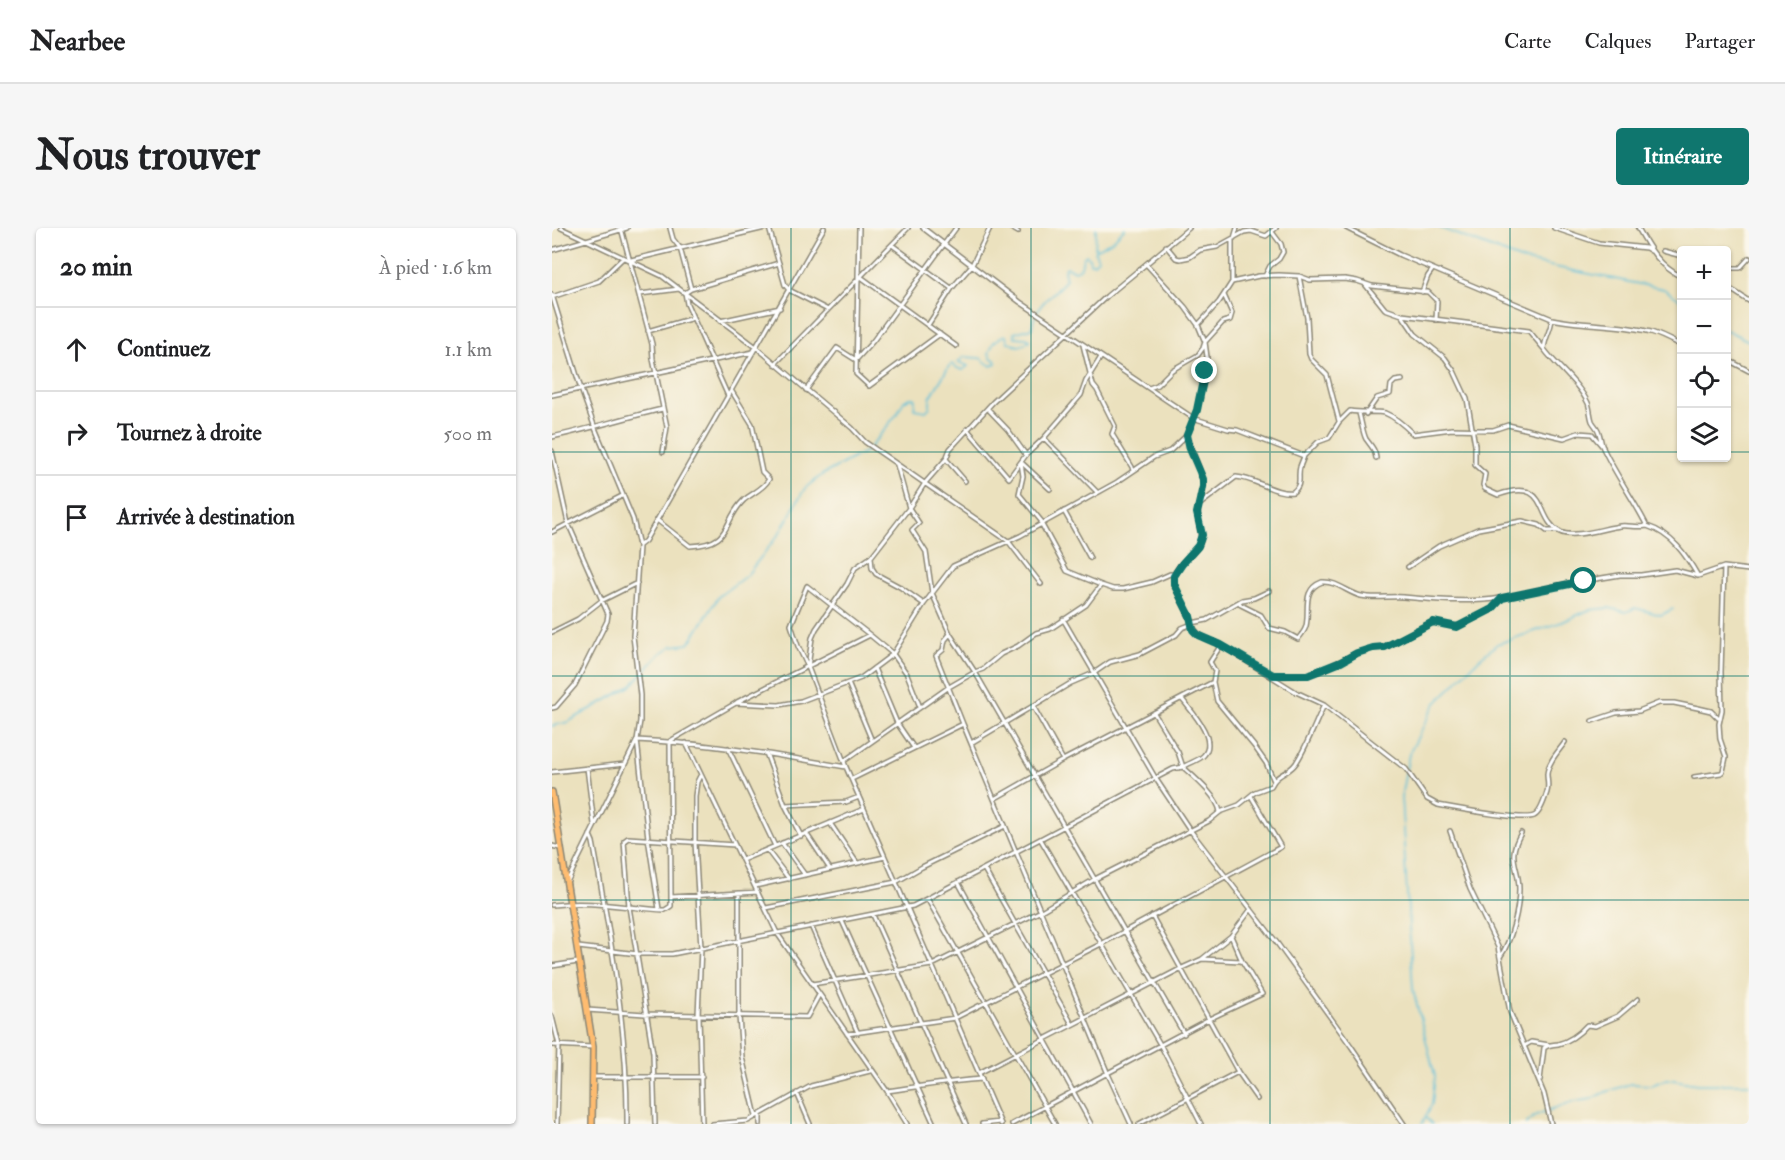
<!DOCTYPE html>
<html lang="fr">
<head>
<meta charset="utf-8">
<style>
  :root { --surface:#fff; --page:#f6f6f6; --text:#202124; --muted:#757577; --line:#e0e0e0; --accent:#0f766e }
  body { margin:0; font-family:"IM FELL Double Pica",serif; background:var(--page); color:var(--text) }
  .controls { position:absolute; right:18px; top:18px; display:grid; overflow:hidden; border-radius:6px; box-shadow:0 2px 4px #0004 }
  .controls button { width:54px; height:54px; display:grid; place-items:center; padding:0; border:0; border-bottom:2px solid var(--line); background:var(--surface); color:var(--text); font:30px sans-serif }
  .stop { position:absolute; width:18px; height:18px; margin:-14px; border:4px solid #0f766e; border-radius:50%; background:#fff }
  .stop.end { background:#0f766e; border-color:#fff; box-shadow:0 2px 6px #0008 }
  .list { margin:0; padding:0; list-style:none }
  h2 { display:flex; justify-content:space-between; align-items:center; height:78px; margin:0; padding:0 24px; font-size:26px }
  h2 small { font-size:20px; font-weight:400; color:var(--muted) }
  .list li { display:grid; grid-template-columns:39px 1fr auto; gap:18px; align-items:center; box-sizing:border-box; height:84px; padding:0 24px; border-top:2px solid var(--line) }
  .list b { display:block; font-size:22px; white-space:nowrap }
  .list em { font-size:20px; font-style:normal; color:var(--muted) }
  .icon { flex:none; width:33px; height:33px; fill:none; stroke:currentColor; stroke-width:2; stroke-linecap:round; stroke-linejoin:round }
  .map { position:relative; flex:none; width:1197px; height:896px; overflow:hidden; border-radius:6px }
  header { display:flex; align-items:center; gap:36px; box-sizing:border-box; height:84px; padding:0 30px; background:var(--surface); border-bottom:2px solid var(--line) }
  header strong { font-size:28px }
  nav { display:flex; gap:33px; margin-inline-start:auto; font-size:21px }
  .intro { display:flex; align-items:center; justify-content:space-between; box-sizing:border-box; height:144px; padding:0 36px }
  h1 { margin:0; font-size:42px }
  .button { padding:15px 27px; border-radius:6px; background:var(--accent); color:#fff; font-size:21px; font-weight:700 }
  main { display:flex; gap:36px; padding:0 36px }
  aside { flex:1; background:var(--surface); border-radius:6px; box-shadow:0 2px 4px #0004 }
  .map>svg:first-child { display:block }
</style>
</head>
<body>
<header>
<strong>Nearbee</strong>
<nav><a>Carte</a><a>Calques</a><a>Partager</a></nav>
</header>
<div class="intro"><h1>Nous trouver</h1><a class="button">Itinéraire</a></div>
<main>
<aside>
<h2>20 min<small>À pied · 1.6 km</small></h2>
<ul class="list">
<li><svg class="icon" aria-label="ahead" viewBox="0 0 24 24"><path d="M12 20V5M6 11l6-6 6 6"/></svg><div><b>Continuez</b></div><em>1.1 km</em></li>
<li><svg class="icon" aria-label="right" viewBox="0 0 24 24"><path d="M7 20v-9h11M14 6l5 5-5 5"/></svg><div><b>Tournez à droite</b></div><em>500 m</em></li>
<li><svg class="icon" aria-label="arrive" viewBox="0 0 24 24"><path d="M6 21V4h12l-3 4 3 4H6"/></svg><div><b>Arrivée à destination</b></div></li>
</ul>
</aside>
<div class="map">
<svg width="1197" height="896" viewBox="0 0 1197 896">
  <rect width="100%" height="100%" fill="#fbf7ec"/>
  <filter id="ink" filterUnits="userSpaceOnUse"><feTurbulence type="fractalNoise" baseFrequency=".0167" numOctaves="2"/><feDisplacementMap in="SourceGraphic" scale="12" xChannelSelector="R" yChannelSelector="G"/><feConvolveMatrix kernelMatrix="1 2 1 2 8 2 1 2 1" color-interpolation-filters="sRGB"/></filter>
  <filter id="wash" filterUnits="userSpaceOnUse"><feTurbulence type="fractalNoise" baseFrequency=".008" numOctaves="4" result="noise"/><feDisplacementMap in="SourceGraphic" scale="24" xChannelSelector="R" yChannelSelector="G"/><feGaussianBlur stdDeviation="1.35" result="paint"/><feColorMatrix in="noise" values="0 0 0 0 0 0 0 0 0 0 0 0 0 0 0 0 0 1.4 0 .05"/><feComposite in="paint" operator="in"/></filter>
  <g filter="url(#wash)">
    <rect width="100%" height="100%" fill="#ebe1be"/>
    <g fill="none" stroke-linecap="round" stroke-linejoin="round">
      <path stroke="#5abed9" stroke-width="1.5" d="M888,0L973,33L1112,61L1130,73
        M545,21L560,13L573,0
        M1174,102L1197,113
        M0,498L16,494L79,458L108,426L120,418L137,416L167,368L195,347L227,306L253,260L270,247L316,222L345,186L352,173L358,170H363L362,181L374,183L378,179V170L397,138L400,136L405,140L411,142L416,138L406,134L412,129L428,130L439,138L444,135L443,132L439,130L437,125L442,114L452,107L454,108L455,113C465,119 469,120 478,112L474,110L463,109L462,105L480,100C482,77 501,67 514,52C513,46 510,42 515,39L522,43L526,42L529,39L531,30L534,27L537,29L538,35H542L546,31L543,24L544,0
        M874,890L880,896
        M870,896L880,876L883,848L861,761L849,569L857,526L883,476L927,431L945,416L1010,394L1037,382L1057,380L1074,384L1083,380L1109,387L1121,381
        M974,896L984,887L1020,874L1040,871L1054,864L1078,856L1100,857L1115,851L1146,856H1197"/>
    </g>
  </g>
  <g filter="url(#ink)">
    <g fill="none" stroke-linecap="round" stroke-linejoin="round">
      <g stroke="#8b8674" stroke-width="6">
        <path id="minor" d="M9,0L110,48L204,119L300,200L313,214L456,313L489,356
          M69,0L100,116L101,131L115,199L111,224
          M118,0L121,11L128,20L139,61
          M217,0L233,57L237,62L276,82
          M307,0L304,146L317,158L388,106
          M371,0L468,74L641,190L676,201L685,202L752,228L766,214L777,210L787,194L798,183C808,185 825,183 833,185C843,189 853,198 861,206L900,201L941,202L956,197L1012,210L1026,205L1040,206L1051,219
          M459,0L466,4
          M794,0L848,27L1000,91C1032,98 1066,95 1099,104C1109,107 1120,113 1130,118
          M1002,0L1047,15L1094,20L1099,23
          M1086,0C1097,20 1108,39 1130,49
          M682,10L685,0
          M680,11V54
          M340,17L399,60
          M614,18L624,30L628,31L638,29L648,22L665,19L692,4L699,3L714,8L724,0
          M0,22L75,0
          M1111,23L1130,28
          M79,32L213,0
          M594,36L637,0
          M1174,40H1188L1197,30
          M713,48L718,38L727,31L731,24L729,16L720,4
          M747,48L755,90L757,126L759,131L775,147L787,193
          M309,49L404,118
          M812,55L833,81L850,87L977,103L992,121
          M1174,60C1183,62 1189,69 1197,73
          M870,64L876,48L881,41
          M88,66L127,61
          M0,67L29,161L43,200L81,291L87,318L81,408L88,467V493L85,512L15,654
          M0,69L47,53L71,30
          M850,87L863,106L893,130L902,143L915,171L923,217V237L933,246L931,257L933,261L946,267C998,249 982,290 1008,304C1022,311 1052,300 1068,298C1077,297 1085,300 1095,298
          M1000,91C999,102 993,109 992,121C1005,139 1026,154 1036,175C1038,180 1038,187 1040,193C1042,197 1046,200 1047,205C1049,211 1049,217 1052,222C1065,249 1082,272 1095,298C1120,306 1134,327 1146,348
          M168,93L228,80
          M376,97L400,60L420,37L438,0
          M646,97L667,74L680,54L707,48L727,47L747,48L758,52L793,51L805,53L820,58L876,64L885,73L884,92
          M96,103L141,90
          M531,117L541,157L545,162L563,198L560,206L580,239L581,243
          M1174,133L1182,135L1197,143
          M223,136L356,0
          M597,160L605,157L620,142L646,127L651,120L653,114L671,94L678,92L680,85L672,67
          M254,162L285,120L304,132L321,113L404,0
          M0,167L201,124
          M176,168L135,76L133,65L139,61L227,35
          M436,181L456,202L474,227
          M807,185C809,192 811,206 814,211C819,218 823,221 824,230
          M814,186L825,170L838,166L839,157L843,153L850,152
          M415,201L457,250L474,227L492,210L529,167L534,153L549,129
          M635,207C638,221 650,243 651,255C652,266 645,276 646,287C646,297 651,305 648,315C643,327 626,334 622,348C619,359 637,383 640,395
          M0,209C38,201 74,189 111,181
          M492,210L545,264
          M0,223L16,295L56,386L55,393L23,457L4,479L0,480
          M394,231L413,253
          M469,235L471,248L467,266L490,294
          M470,235L498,261
          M647,277L684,249C703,250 724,267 741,264C751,256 745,249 748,239C749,235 751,232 752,228
          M512,283L538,330
          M105,292L138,318C182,316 169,294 192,272C200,265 212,261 217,251L210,244L200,196L179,162
          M489,295L515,343L549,357L561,361H571L600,354L618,346L622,347
          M0,304L70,268
          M88,317L93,313L272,0
          M319,329L320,340L324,346L348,359L372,376
          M856,339L887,318L926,301L970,293L987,297L995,303H1007
          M687,374L689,377L709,387L717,400L733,404L746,411C749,407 753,403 754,398C758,381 749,362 770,354C785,353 796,365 809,368C823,371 837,368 851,369C880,372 920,375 949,370
          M511,391L604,551L638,602L725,715L799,818L852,896
          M0,404L26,391L49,373L85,355
          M398,406L423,444L431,441L449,426L466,418L484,405L498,401L534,377L549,357
          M318,407L255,358L239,397L246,418L256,439L294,539L449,896
          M669,417L744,464L772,477L854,541L875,571L886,577C903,580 970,593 982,588C989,585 993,570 995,564C997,558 995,552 995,546C996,534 1007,523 1013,514
          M322,440L345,495L362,520
          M721,448L756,447L773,441L805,425L821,420L833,419L881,394L905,399L940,381L950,370L1013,356L1068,347H1089L1123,342L1146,348L1172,339L1197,342
          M661,454L663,443L658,434L669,417C657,412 643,409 640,395L655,392L690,372L702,370L717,363
          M296,455L320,513
          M185,474L318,407L341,426L355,446L368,479
          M481,478L519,455L542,445L558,434L588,426L624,407L630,400L640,396
          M602,485L626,524L631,539C637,535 648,532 652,527C666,511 639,483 630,471
          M1040,493L1064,485L1087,483L1107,475H1122L1146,480L1159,483L1166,490
          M411,496L556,846L579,896
          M134,515L225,705L335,863L355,896
          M419,515L481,478L511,532
          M176,520L223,618
          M214,525L233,577L249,608
          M292,533L397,459L423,444C492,564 562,685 632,806
          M35,540L42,596
          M0,544L73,536
          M1142,549L1169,545L1171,543L1174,529L1168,511L1167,496L1170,482L1169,444L1172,339
          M300,551L411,496L384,428L391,422L393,412L398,406L380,365L374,324L360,302L367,295L357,280L345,237
          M722,553C728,545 737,545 744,535C755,518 763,496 772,477
          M233,577L294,574L307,569
          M278,595L305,635
          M898,603L918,661L946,719L958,784L992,866L999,896
          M254,605L278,641
          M38,607L41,614C58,706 76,802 75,896
          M489,612L609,818L649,896
          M230,615L253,647
          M0,618L8,620
          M215,622L237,651
          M190,632L312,581
          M432,641L520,796
          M406,654L539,896
          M203,658L333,629
          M187,665V788L190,829L204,888
          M119,669L118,513L184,475L227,477L249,473L309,450L341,426L372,376L401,338L468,308L565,254L602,229L618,223L635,207L645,182L653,143L655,129L653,114L646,97L633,79L594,36L555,68L441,174L398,221L394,231L373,255L357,280L319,329L303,340L295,356L264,401L260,410L256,439
          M376,672L503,896
          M0,677C38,672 75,680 113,682L119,678V669L206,664
          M214,680L344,654L370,639L453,598
          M107,681L96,610L85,512C156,515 225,527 294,539
          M321,687L414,896
          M600,688L686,844L705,871
          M290,693L382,896
          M259,698L306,805
          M26,719L86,726H120L361,678L621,541L631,539C642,549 666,569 668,584
          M948,729C960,712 967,681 967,661C967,636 954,631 969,605
          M650,731L679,708L699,681
          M0,738L26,734
          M260,756L380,737L489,683L543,651L657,593L668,584L687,577L703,564L719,558L722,553L714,535L702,518L665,473L661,454L511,532L442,571
          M35,782L93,786L255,789L267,767
          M146,787L149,720L143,614V568L145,554L148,548
          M147,787L150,896
          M0,788L7,817L5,896
          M295,806L403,790L549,716L729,619L699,568
          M0,817L41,819
          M974,817L979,814L997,817
          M427,845L630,740L650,731L689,733
          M41,849H150
          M988,852L992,820C997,816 1000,817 1006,816C1018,813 1027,806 1035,797L1043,798L1066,788L1086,771
          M335,863C366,859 397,853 430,851
          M245,865L258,896
          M103,896L101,825L77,679L72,613L76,610L183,617
          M160,896L196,893L259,858L318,843
          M208,896V886
          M430,896L448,894
          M460,896L657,791L710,766L690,733L679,708
          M587,896L686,844"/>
      </g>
      <g stroke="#8b8674" stroke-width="8">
        <path id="highway" d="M0,564L41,819L40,896"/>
      </g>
      <use href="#minor" stroke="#fff" stroke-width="3"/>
      <use href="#highway" stroke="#febc70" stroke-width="5"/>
    </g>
  </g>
  <g fill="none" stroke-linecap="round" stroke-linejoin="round" filter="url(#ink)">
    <path stroke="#0f766e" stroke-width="8" d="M653,143L645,182L635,207L638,221L651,251V259L645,285L650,307L646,318L630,336L622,348V356L638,388L641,402L646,407L669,417L721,447H756L789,434L805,425L821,420L833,419L881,394L905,399L940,381L950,370L1032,353"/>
  </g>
  <path fill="none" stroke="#0f766e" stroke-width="1.5" stroke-opacity="0.55" d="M239,0V896M479,0V896M718,0V896M958,0V896M0,224H1130M1174,224H1197M0,448H1197M0,672H1197"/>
</svg>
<div class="controls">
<button>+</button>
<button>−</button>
<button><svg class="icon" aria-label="locate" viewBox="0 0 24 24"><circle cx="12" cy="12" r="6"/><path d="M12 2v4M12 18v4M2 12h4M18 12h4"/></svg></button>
<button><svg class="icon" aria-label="layers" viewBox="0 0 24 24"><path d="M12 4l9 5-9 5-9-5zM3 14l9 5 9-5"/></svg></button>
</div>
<div class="stop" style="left:1032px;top:353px"></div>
<div class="stop end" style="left:653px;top:143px"></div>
</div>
</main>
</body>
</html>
